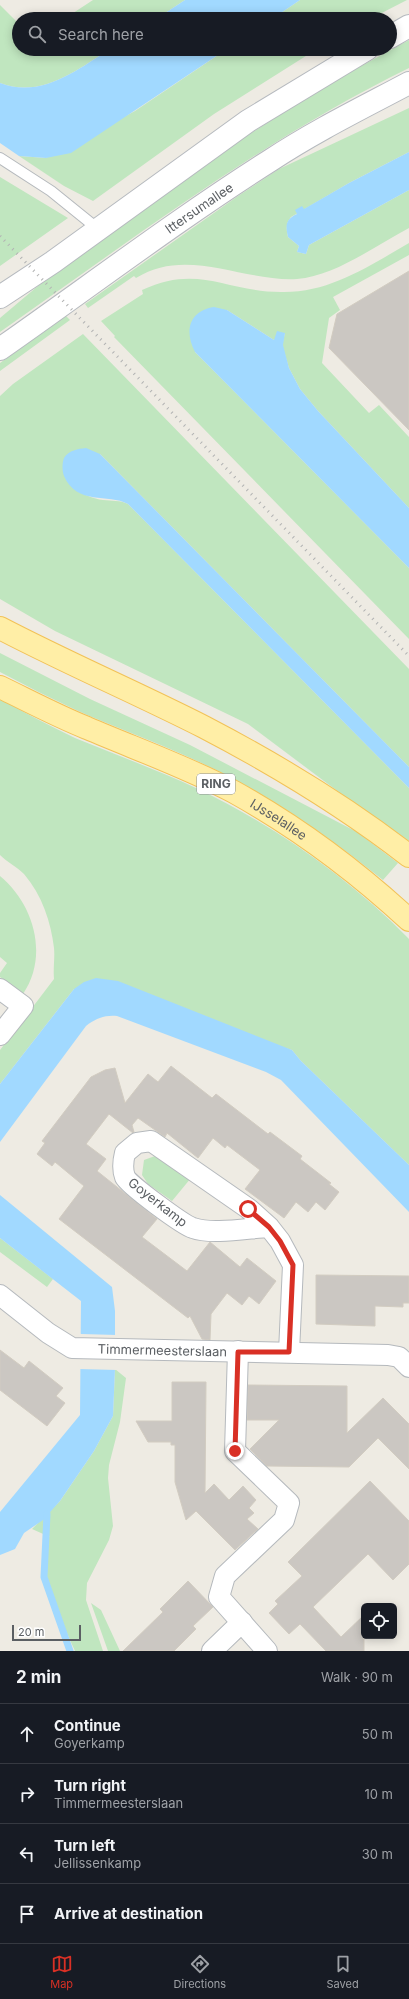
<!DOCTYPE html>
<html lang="en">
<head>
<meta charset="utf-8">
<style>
  :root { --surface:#171b24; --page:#20242c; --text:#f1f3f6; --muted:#9ea1a6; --line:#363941; --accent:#d93025 }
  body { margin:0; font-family:Inter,sans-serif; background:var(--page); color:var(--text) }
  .controls { position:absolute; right:12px; bottom:12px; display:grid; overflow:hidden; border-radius:6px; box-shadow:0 2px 10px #0003 }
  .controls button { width:36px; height:36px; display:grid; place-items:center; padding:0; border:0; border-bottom:1px solid var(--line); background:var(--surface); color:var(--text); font:20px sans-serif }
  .scale { position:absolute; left:12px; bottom:10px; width:69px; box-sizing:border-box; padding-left:4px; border:2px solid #5b5f63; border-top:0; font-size:11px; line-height:14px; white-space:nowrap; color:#5b5f63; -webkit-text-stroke:3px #fff; paint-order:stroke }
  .stop { position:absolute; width:12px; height:12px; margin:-9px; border:3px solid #d93025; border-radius:50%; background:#fff }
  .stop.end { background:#d93025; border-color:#fff; box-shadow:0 1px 4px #0008 }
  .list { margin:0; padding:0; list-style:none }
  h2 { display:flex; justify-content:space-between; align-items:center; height:52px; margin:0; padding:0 16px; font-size:17px }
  h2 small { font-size:13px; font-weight:400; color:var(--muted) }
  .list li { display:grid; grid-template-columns:26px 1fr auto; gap:12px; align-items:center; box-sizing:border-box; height:60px; padding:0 16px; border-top:1px solid var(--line) }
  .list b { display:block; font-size:15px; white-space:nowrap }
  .list p { margin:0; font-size:13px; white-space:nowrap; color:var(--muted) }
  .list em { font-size:13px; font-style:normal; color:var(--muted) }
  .icon { flex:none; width:22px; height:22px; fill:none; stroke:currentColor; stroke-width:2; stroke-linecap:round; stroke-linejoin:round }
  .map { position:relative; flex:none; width:409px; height:1651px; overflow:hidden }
  .search { position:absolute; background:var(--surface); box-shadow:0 2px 10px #0003; left:12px; right:12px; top:12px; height:44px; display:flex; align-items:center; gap:10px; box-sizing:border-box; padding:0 14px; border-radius:22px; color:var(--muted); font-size:15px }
  .sheet { height:292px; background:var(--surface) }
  nav { display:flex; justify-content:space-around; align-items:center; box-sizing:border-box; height:56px; border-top:1px solid var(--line); background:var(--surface); font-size:11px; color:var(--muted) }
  nav a { display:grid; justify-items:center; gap:2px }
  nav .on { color:var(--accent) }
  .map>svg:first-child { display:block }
</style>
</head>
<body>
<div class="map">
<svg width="409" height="1651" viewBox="0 0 409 1651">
  <rect width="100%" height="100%" fill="#eeebe3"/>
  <path fill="#c0e6bf" d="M93,0H185L156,19H64Z
    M300,0H407L370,19H272Z
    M0,5L19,24V49H110C77,70 41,99 0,83Z
    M409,40V68C262,140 133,239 0,332V318L51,275L240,140L330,83Z
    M227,49H317L214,114L93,201L64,186L19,156L46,158L135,111Z
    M409,108V152L349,183L291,217C286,223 286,228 288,237L299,246L297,252L306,254L309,245L409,190V228C375,246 335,276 297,279C243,282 187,246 136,278L134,276L88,308L85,304L238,196L279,169Z
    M0,177L68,218L0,266Z
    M409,243V255L333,297L340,310L329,318L322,363L369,413L379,405L409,437V508L318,411L300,389L289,368L282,345L285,333L274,340L227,310L195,352L409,568V639L114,337L115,336L101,321L143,294L142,290C200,263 227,293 284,292C331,292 369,266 409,243Z
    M66,316L70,320L0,371V363Z
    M83,334L409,669V767L100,454L76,490C84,494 93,499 103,500C112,501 120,500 128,504L409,788V841L344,796L248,724L55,631L0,599V396L13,384Z
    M0,653L90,699L190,745L357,832L398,863L383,880C330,838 274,798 212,768C167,746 121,730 76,710C50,698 25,685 0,672Z
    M0,699C25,713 50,726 75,738C116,755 158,770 198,789C275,826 349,878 409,939V1165L301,1061L292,1050L74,989L0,1084V1050L54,979C53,968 55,958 54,948C51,922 42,895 24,874C17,867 7,862 0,855Z
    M0,876C34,904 49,956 23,994L0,977V973L7,963L0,957Z
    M155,1156L191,1178L172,1201L148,1184L142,1175L144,1160Z
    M0,1238L53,1279L47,1287L0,1252Z
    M115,1369L126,1378L120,1422L109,1465L108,1478L113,1526L109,1540L87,1583L86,1600L103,1651H75C58,1611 40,1581 46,1536L50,1537L32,1529L60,1501L94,1451L113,1416Z
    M91,1603L101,1610L120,1651H108Z"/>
  <path fill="#a1d9ff" d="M185,0H300L272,19H156Z
    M110,49H227L71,153L46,158L19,156L0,143V83C41,99 77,70 110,49Z
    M409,152V190L309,245L306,254L297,252L299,246L288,237C285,225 286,219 297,214L295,210L302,206L304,209L349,183Z
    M214,307L227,310L274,340L277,331L285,333L283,345L289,368L300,389L318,411L409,508V568L195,352C184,331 189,311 214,307Z
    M86,448L100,454L409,767V788L128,504C108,493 77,506 64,476C62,471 62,463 64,458C69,450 78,449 86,448Z
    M96,978L118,981L292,1050L301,1061L409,1165V1212L281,1080L266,1072L117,1016C105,1015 96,1018 86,1026L0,1142V1084L74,989L84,982Z
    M0,1195L112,1287L115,1311V1369L113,1416L94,1451L60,1501L43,1520L24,1533L15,1549L0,1555V1512L80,1415L81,1301L0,1238Z"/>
  <path fill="#eeebe3" d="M79,1333L81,1334L117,1335V1370L78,1369Z"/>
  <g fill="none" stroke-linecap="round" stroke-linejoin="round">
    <path stroke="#a1d9ff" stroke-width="7" d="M47,1514L44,1577L70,1651"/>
  </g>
  <path fill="#cbc7c2" stroke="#d2ccc1" d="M409,271V430L329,348L337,314Z
    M171,1066L212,1098L216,1094L268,1134L270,1132L302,1156L300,1159L331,1183L329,1184L339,1192L325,1210L316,1202L308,1212L296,1202L284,1218L245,1189L260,1170L227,1145L225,1148L213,1138L198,1158L167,1133L165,1137L138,1118L132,1125L134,1132L133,1133L109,1114L86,1144L106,1159L97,1171L157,1219L142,1237L187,1271L210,1242L240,1267L247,1258L276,1281L259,1304L249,1296L242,1305L227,1293L211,1314L210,1340L202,1339L190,1316L188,1318L59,1219L84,1186L55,1162L52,1166L37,1154L45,1143L42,1141L91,1077L105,1070L115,1068L125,1103L148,1074L158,1082Z
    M316,1275L409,1276V1303H403V1307L375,1306V1326L316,1324Z
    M0,1350L24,1368L29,1361L63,1388L56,1396L65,1403L47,1426L0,1390Z
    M172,1382H206L205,1493L214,1484L229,1500L243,1486L256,1500L249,1508L254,1513L247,1519L258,1529L235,1550L196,1511L186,1520L175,1482V1445H171V1442H148L136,1421H172Z
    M248,1385L347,1386V1433L383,1398L409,1424V1469L378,1438L349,1467L267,1466L250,1449L279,1420H247Z
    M370,1481L409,1521V1564L393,1580L368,1554L313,1607L341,1637L364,1615V1651H326L300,1624L289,1634L269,1613L278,1604L275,1601L302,1576L288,1562Z
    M188,1581L213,1607L193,1626L196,1629L174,1651H123L163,1612L160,1609Z"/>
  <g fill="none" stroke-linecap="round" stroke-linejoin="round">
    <g stroke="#b5b9bd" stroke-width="12">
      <path id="service" d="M0,158L51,191L98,229"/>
    </g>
    <g stroke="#b5b9bd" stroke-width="22">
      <g id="minor">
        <path d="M0,989L23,1006L0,1035"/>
        <path d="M269,1227C249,1228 212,1235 193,1228C183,1225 129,1185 125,1177C122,1169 123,1161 125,1153L137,1143L151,1141L249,1209L269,1227L280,1241L293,1265L289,1352"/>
        <path id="s1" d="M0,1295L48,1333L72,1348L388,1355L399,1357L409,1367"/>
        <path d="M238,1351L235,1451L289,1503L284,1520L225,1576L219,1597L267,1651"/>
        <path d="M212,1651L242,1622"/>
      </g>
    </g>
    <g stroke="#b6babf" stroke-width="24">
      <g id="secondary">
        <path d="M390,37L409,26"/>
        <path d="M0,297L53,262L248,121L367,49"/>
        <path id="s2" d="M0,349C90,286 178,219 271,160C315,131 362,108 409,83"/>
      </g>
    </g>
    <g stroke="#f2c257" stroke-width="24">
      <g id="primary">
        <path d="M0,628C67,663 137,693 204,727C275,764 346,807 409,856"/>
        <path id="s3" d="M0,687C29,701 57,716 87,728C136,749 187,767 234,792C297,827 356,871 409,920"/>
      </g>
    </g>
    <use href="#service" stroke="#fff" stroke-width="10"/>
    <use href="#minor" stroke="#fff" stroke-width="20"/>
    <use href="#secondary" stroke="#fff" stroke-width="22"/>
    <use href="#primary" stroke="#ffeea6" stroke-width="22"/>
    <path stroke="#b2b3b3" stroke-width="3" stroke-dasharray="1 5" stroke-linecap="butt" d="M0,236L409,656"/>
  </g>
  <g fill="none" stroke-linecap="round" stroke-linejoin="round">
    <path stroke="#d93025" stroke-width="5" d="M235,1451L238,1352H289L293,1265L280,1241L269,1227L248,1209"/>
  </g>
  <g text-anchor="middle" stroke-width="3" stroke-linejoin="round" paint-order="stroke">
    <rect fill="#fff" stroke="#8c8f92" stroke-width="1" x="197" y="774" width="38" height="20" rx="3"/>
    <g font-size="12" font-weight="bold" fill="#5b5f63">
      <text x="216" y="788">RING</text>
    </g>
    <g font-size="13" fill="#5b5f63" stroke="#fff">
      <text dy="5" stroke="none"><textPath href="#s2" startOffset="244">Ittersumallee</textPath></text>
      <text dy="5" stroke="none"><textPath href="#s3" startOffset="309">IJsselallee</textPath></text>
      <text transform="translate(158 1202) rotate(38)" y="5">Goyerkamp</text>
      <text dy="5" stroke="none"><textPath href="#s1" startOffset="180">Timmermeesterslaan</textPath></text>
    </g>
  </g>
</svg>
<div class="controls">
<button><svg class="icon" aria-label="locate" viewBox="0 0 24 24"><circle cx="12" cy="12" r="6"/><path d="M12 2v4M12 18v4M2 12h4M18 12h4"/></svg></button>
</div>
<div class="scale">20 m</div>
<div class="stop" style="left:248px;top:1209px"></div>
<div class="stop end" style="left:235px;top:1451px"></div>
<div class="search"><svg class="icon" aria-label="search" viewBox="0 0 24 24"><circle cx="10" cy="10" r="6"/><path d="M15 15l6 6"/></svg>Search here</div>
</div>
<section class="sheet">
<h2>2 min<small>Walk · 90 m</small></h2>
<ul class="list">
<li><svg class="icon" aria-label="ahead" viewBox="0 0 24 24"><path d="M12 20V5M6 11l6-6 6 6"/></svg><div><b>Continue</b><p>Goyerkamp</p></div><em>50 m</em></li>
<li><svg class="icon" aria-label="right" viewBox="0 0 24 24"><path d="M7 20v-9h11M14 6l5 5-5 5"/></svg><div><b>Turn right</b><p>Timmermeesterslaan</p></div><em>10 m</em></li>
<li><svg class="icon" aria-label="left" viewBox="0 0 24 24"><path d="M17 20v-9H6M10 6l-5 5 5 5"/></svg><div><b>Turn left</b><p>Jellissenkamp</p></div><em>30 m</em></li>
<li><svg class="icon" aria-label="arrive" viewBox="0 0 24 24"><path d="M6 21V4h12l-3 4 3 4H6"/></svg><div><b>Arrive at destination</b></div></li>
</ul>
</section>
<nav>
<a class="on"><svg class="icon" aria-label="map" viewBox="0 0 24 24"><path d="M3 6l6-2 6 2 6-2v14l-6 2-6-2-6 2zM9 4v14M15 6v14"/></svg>Map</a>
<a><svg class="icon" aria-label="directions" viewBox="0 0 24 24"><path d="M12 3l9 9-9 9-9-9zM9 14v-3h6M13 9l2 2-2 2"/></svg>Directions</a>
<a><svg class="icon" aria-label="saved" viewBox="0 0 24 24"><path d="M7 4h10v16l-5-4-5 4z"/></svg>Saved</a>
</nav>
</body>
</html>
